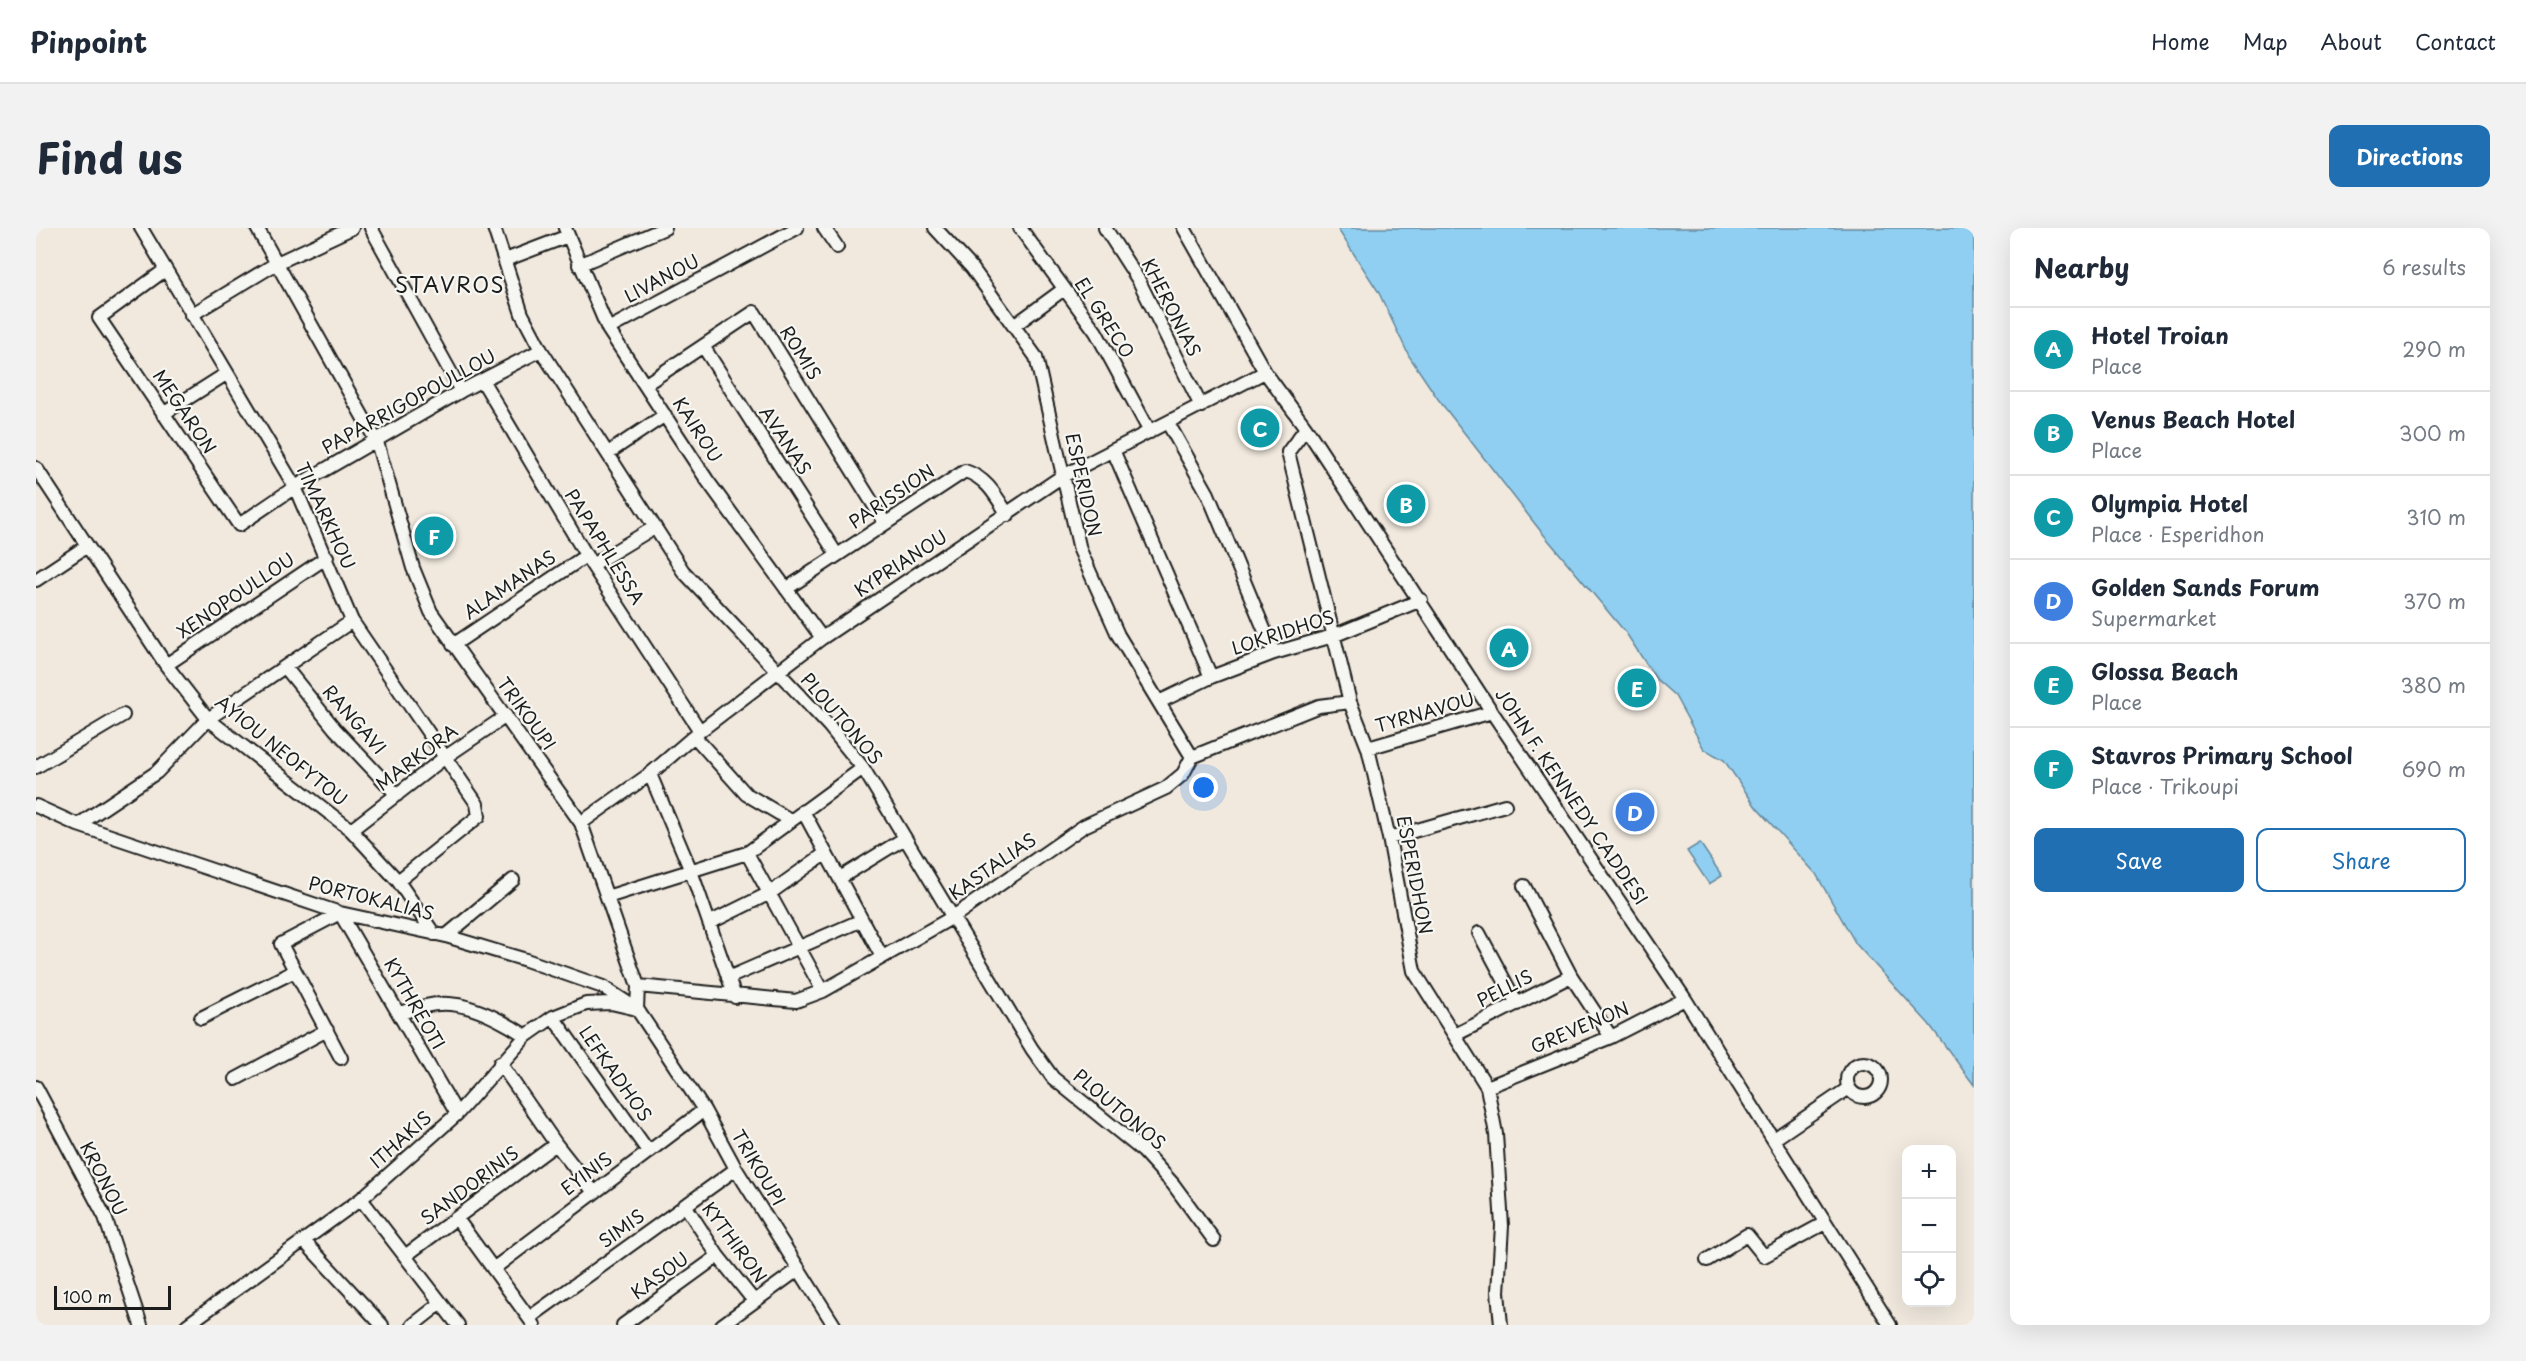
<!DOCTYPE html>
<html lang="en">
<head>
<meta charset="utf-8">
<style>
  :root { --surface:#fff; --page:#f2f2f3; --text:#1f2937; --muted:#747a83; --line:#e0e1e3; --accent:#1f6fb2 }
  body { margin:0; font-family:"Playpen Sans",sans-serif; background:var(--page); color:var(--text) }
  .controls { position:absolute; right:18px; bottom:18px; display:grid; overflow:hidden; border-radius:12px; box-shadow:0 6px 24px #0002 }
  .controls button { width:54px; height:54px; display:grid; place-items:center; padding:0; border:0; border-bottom:2px solid var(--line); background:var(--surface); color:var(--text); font:30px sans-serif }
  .scale { position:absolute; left:18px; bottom:15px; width:117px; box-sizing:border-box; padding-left:6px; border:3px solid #1c1c1c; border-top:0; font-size:16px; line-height:21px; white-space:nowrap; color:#1c1c1c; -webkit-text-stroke:4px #f6f6f2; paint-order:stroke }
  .you { position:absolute; left:1168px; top:560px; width:21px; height:21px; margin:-15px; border:4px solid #fff; border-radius:50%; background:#1a73e8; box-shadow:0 0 0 9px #1a73e833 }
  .badge { display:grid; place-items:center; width:39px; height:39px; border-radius:50%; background:var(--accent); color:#fff; font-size:20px; font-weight:700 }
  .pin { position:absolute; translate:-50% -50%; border:3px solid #fff; box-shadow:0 2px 6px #0006 }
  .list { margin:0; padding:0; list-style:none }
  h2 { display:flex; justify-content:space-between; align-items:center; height:78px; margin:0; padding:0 24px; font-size:26px }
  h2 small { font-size:20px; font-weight:400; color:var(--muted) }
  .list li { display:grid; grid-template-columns:39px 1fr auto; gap:18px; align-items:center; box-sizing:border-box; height:84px; padding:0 24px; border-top:2px solid var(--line) }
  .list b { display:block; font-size:22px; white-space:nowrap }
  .list p { margin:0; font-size:20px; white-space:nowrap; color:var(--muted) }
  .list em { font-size:20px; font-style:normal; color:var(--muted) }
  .actions { display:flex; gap:12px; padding:18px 24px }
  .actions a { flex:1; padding:14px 0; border:2px solid var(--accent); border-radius:12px; text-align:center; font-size:21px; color:var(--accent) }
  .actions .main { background:var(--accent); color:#fff }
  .icon { flex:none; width:33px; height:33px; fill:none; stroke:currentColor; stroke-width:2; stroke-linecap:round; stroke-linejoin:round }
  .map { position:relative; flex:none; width:1938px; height:1097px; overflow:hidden; border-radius:12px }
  header { display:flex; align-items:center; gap:36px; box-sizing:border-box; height:84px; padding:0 30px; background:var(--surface); border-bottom:2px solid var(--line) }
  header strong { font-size:28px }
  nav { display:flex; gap:33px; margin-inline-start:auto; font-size:21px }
  .intro { display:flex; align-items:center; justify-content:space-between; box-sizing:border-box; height:144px; padding:0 36px }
  h1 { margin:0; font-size:42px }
  .button { padding:15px 27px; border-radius:12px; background:var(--accent); color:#fff; font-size:21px; font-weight:700 }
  main { display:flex; gap:36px; padding:0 36px }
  aside { flex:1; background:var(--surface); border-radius:12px; box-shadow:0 6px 24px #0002 }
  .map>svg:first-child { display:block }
</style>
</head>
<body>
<header>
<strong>Pinpoint</strong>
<nav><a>Home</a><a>Map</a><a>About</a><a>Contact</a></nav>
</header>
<div class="intro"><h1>Find us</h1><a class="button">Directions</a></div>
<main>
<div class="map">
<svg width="1938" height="1097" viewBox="0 0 1938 1097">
  <rect width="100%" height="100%" fill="#f1e9de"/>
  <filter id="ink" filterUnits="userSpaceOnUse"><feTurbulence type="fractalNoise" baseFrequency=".0167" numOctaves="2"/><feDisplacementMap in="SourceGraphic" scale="12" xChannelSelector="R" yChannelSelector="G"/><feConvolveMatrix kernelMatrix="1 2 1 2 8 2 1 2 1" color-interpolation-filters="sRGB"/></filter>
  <g filter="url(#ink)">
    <path fill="#90cff1" stroke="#62879c" stroke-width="1.5" d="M1301,0H1938V857L1893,796L1820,716L1780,646L1720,579L1688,532L1668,521L1639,468L1620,451L1590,405L1503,301L1402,171L1373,128L1342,63Z
      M1664,615L1686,648L1673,656L1651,623Z"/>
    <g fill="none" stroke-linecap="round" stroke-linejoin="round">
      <g stroke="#1c1c1c" stroke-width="16">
        <path id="minor" d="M105,0L259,259L316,393L441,576L443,588L362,653
          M335,0L425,163
          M458,0L486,86L505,122L647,343L793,498L827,540L996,821L1017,850L1107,923L1137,956L1178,1012
          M529,0L572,101L671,252L786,410
          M788,0L801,19
          M899,0L936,40L1000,129L1044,322L1082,407L1156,529
          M984,0L1060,104L1114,204
          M1069,0L1103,53L1165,178
          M1148,0L1229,144L1270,200L1456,484L1649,771L1854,1097
          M469,32L532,8
          M543,37L629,0
          M129,42L63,90L203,297L259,259L425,163L505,122
          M155,87L241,35L316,0
          M979,97L1028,61
          M572,101L761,0
          M667,118L801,327
          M446,152L556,337L664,503
          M610,156L718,84L849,295
          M127,186L190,146
          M1132,195L1172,266L1238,425
          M1270,200L1252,224L1314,474L1332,520L1353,610L1378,743L1451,859L1460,906L1466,998L1462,1064L1465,1097
          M1077,222L1175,449
          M572,225L629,187
          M0,240L130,437L172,491L315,602L362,653L398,706
          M556,337L619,299
          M0,352L51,318
          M750,361L929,243C951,250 960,268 972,287
          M417,417L551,327
          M130,437L291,329
          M249,439L299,501L361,567
          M1123,474L1175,449L1238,425L1297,408L1385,372
          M658,508L710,566L754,592
          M1332,520L1456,484
          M0,539L87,487
          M614,546L655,643L699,769
          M0,578L42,597L304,685L410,708L490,732L567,759L601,781L668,882L700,941L798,1097
          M767,583L846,729
          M545,595L614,546L664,503L786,410L1025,249L1229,144
          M42,597L121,544L172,491L316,393
          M315,602L408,530L470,488
          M1353,610L1469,577
          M711,625L787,763
          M804,650L869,610
          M1488,658L1535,748L1575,809
          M571,669L711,625L827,540
          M673,695L734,665L790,625
          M1443,705L1481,776
          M410,708L477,652
          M692,750L826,692
          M602,758L760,773L787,763L917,689L1048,598L1130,560L1147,546L1156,529L1283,478L1314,474
          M363,785C376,782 391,776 404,776C433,774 467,793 490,808
          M517,789L612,923
          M165,790L259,743
          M1419,807L1535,748
          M305,830L245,716L304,685L421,886
          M1811 852a17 17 0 1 1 34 0a17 17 0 1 1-34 0Z
          M464,835L520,916L557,963
          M200,851L291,802
          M0,859L69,989L105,1097
          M1451,859L1575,809L1649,771
          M1738,911L1813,860
          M325,971L422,1097
          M649,977L682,1028L718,1073
          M421,991L498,1097
          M268,1013L346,1097
          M369,1028L520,916
          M1671,1032L1711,1007L1728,1028L1789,995
          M457,1041L668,882
          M493,1090L700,941
          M151,1097L325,971L421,886L490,808L517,789L550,776L575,775L601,781L602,758L545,595L395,384L377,340L341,214L221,0
          M377,1097L405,1075
          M587,1097L682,1028
          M686,1097L763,1041"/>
      </g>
      <use href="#minor" stroke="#f6f6f2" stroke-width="12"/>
    </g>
  </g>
  <g text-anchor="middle" stroke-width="4.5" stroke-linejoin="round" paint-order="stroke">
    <g font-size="18" fill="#1c1c1c" stroke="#f6f6f2">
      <text transform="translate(626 51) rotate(-28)" y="6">LIVANOU</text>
      <text transform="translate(1135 80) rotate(63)" y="6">KHERONIAS</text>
      <text transform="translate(1068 90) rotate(57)" y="6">EL GRECO</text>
      <text transform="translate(764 125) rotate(58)" y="6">ROMIS</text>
      <text transform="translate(373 174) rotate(-29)" y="6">PAPARRIGOPOULLOU</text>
      <text transform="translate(148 184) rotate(56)" y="6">MEGARON</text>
      <text transform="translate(661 202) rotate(57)" y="6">KAIROU</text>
      <text transform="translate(749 213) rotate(57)" y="6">AVANAS</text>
      <text transform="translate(1047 257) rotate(77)" y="6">ESPERIDON</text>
      <text transform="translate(856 269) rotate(-34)" y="6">PARISSION</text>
      <text transform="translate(289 288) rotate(65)" y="6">TIMARKHOU</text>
      <text transform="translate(568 319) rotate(58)" y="6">PAPAPHLESSA</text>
      <text transform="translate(865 336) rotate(-33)" y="6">KYPRIANOU</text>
      <text transform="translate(474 357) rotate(-34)" y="6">ALAMANAS</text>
      <text transform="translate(200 368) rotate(-34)" y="6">XENOPOULLOU</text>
      <text transform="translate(1247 405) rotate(-18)" y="6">LOKRIDHOS</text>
      <text transform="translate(1389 485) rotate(-16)" y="6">TYRNAVOU</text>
      <text transform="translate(490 486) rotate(54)" y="6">TRIKOUPI</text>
      <text transform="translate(805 491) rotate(49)" y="6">PLOUTONOS</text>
      <text transform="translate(318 492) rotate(49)" y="6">RANGAVI</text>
      <text transform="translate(245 523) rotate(39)" y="6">AYIOU NEOFYTOU</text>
      <text transform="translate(381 530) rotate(-37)" y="6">MARKORA</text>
      <text transform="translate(1535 569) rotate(56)" y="6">JOHN F. KENNEDY CADDESI</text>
      <text transform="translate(957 639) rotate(-35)" y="6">KASTALIAS</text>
      <text transform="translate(1378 647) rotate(79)" y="6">ESPERIDHON</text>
      <text transform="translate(335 671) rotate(14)" y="6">PORTOKALIAS</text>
      <text transform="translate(1469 761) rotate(-27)" y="6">PELLIS</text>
      <text transform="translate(378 776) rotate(60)" y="6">KYTHREOTI</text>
      <text transform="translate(1544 800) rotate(-23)" y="6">GREVENON</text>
      <text transform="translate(579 846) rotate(55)" y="6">LEFKADHOS</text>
      <text transform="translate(1083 882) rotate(40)" y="6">PLOUTONOS</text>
      <text transform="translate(365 912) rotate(-42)" y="6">ITHAKIS</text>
      <text transform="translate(722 940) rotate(59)" y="6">TRIKOUPI</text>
      <text transform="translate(551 946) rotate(-37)" y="6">EYINIS</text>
      <text transform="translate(67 951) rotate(63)" y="6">KRONOU</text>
      <text transform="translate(434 958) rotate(-37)" y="6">SANDORINIS</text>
      <text transform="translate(586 1001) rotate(-36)" y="6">SIMIS</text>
      <text transform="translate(698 1015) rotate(54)" y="6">KYTHIRON</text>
      <text transform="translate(624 1048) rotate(-36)" y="6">KASOU</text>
    </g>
    <g font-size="21" letter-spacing="1.5" fill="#1c1c1c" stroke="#f6f6f2">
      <text x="414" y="65">STAVROS</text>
    </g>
  </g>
</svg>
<div class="controls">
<button>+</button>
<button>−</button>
<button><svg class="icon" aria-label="locate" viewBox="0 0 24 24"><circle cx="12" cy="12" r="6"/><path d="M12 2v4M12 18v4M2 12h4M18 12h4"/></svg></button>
</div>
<div class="scale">100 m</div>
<div class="you"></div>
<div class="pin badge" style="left:1473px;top:420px;background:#0f9aa8">A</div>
<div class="pin badge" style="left:1370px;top:276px;background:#0f9aa8">B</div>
<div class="pin badge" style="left:1224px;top:200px;background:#0f9aa8">C</div>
<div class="pin badge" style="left:1599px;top:584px;background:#3f7fe0">D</div>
<div class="pin badge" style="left:1601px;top:460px;background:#0f9aa8">E</div>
<div class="pin badge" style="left:398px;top:308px;background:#0f9aa8">F</div>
</div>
<aside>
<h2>Nearby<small>6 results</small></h2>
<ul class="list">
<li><span class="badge" style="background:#0f9aa8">A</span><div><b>Hotel Troian</b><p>Place</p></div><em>290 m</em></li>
<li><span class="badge" style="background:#0f9aa8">B</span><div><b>Venus Beach Hotel</b><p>Place</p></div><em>300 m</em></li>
<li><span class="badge" style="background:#0f9aa8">C</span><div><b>Olympia Hotel</b><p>Place · Esperidhon</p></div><em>310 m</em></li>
<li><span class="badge" style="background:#3f7fe0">D</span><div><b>Golden Sands Forum</b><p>Supermarket</p></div><em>370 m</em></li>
<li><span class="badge" style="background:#0f9aa8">E</span><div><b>Glossa Beach</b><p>Place</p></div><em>380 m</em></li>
<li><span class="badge" style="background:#0f9aa8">F</span><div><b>Stavros Primary School</b><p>Place · Trikoupi</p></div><em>690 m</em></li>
</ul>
<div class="actions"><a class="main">Save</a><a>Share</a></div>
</aside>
</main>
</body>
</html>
